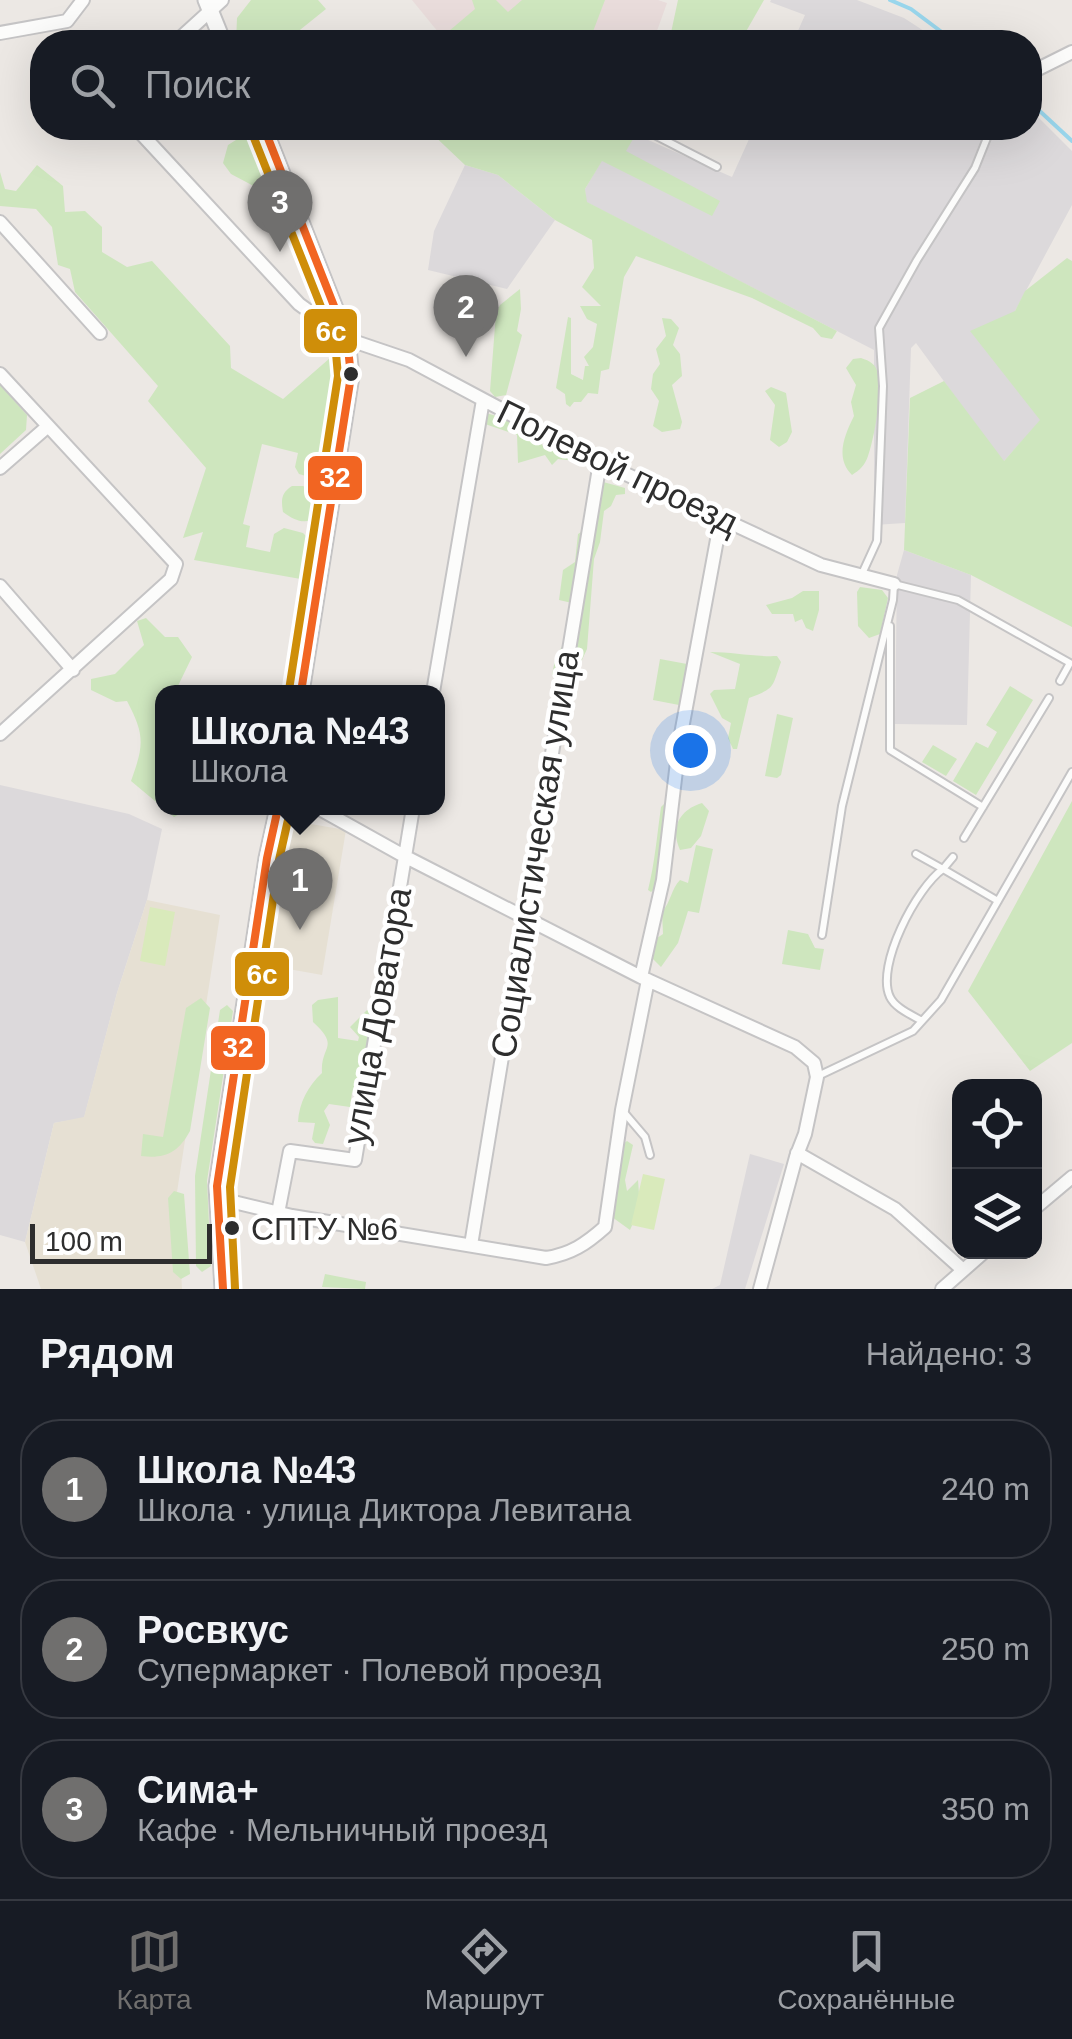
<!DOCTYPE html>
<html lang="ru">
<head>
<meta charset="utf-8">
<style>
  :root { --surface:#171b24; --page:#242831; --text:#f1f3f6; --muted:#9ea1a6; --line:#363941; --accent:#706f6e }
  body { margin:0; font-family:Helvetica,sans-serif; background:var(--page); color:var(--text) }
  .controls { position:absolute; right:30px; bottom:30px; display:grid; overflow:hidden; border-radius:20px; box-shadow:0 10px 40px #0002 }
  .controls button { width:90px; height:90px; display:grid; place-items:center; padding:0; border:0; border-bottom:2px solid var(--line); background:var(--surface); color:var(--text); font:50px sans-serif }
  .scale { position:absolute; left:30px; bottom:25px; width:182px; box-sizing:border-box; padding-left:10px; border:5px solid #2e2e2e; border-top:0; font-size:28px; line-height:35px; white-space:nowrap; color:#2e2e2e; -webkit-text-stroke:8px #fff; paint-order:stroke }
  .you { position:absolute; left:690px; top:750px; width:35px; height:35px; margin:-25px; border:8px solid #fff; border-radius:50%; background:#1a73e8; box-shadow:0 0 0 15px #1a73e833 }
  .badge { display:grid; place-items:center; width:65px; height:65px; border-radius:50%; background:var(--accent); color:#fff; font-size:32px; font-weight:700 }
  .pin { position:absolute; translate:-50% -82px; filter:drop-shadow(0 2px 5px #0008) }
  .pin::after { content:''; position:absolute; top:52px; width:35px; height:30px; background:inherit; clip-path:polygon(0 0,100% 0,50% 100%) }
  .popup { position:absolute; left:155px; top:685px; width:290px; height:130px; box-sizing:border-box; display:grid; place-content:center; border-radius:20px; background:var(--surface); filter:drop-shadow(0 2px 8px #0005); font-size:32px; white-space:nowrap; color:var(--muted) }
  .popup b { font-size:38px; color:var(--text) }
  .popup::after { content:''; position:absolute; left:50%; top:100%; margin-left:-20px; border:20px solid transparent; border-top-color:var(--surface) }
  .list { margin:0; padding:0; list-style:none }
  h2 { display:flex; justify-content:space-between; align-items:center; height:130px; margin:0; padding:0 40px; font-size:42px }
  h2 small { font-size:32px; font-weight:400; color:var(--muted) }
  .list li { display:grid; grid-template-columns:65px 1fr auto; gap:30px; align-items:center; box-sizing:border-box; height:140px; margin:0 20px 20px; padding:0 20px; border:2px solid var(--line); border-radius:40px }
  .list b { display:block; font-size:38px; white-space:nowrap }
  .list p { margin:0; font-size:32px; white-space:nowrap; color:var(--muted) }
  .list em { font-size:32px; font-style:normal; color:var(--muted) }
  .icon { flex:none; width:55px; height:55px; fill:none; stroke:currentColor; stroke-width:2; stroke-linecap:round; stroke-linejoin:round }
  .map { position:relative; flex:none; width:1072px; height:1289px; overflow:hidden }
  .search { position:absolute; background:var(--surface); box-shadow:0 10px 40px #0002; left:30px; right:30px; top:30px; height:110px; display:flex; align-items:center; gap:25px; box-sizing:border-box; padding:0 35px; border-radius:40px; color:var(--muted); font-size:38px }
  .sheet { height:610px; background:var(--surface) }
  nav { display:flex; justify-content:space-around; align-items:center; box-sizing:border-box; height:140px; border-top:2px solid var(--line); background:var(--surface); font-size:28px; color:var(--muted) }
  nav a { display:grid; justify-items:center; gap:5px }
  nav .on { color:var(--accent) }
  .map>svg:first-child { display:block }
</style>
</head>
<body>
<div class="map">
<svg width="1072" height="1289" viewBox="0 0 1072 1289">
  <rect width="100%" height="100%" fill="#ece8e4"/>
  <path fill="#dcd9db" d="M771,0H857L904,18L941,42H793L805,15L770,2Z
    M1030,109L1072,151V205L1015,311L1041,420L1003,462L916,343L911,348L905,523L874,525V350L586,202L585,189L621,128L732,177L754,128H1030Z
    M465,165L498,175L555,220L507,289L428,270L434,231Z
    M904,550L971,575L967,725L895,724L897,575Z
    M0,785L129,814L162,829L147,900L117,993L84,1118L54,1123L25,1242L0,1235Z
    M750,1154L784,1164L745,1289H712L720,1285Z"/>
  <path fill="#e6e0d3" d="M287,820L346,830L322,975L266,965Z
    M147,900L220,915L177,1192L182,1289H41L25,1242L54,1123L84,1117L117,993Z"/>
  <path fill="#e9dcdb" d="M412,0H658L667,3L653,42H451L443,38Z"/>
  <path fill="#cee6be" d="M251,0H318L326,9L285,42H236L237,18Z
    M472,0H496L508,12L522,0H605L589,42H423V32L449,31L475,9Z
    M678,0H764L740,42H669Z
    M255,128L290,205L231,174L223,163L228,145Z
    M426,128H621L636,134L626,151L720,201L712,216L602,161L585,189L587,202L837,331L832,339L821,337L813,328L752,298L636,256L624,277L609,369L601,371L598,394L588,393L581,402H574L570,407L566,404L565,394L556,388L568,317L571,318V374L583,380L585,366H589L584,357L593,347L597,324L587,319L580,306H601L582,287L594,268L592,240L555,220L498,175L465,165Z
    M37,165L63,186L65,212L85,211L102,227V252L127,267L152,261L230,346L231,368L283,399L330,358L339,363C350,396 334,441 324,473L313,478L299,474L295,467L298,453L262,444L243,524L250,526L246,547L270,552L274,534L284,528L303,533L311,541L312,581L194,560L203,532L183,538L206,468L148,401L158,386L75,292L70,269L58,265L52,227L36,209L0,206V172L5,189L16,191Z
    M1067,258L1072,261V627L971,575L904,550L910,398L944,381L1004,461L1040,420L970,331L1015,311L1025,291Z
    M520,289L521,309L517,331L522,335L506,395L495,397L490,391L496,313L500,305Z
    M662,318L671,319L679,328L673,345L680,354L682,376L672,385L682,422L680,429L662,432L653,426L659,401L651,389L653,374L660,364L656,349L666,336Z
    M861,358C870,361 876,364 878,374C883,389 874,440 868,456C865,465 860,470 852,475C835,458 844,436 854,416L851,402L856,385L846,368L853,359Z
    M0,385L27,415L26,430L0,454Z
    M771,387L786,393L792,432L787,442L779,447L770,440L775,405L765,391Z
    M485,413C507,418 531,427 543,446L576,457V461L558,459L552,465L545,455L518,463L517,435L485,424Z
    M596,480L625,488V494L616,495L611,506L604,511L600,542L594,559L587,649L575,675L572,710H564L567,670L552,675L556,655L564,644L572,603L559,600L563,570L575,562L578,534L597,522L599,514L589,494V483Z
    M292,486H303L321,496L319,517C305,525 295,521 283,512C281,500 281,493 292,486Z
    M860,587L882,590L888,598L880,634L869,638L858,626L857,592Z
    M803,591H819V610L813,631L806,628L802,619L795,622L793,614H772L766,605L792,598Z
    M146,618L165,637H178L192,657L175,692H162V808H191L174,817L131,781C144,745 145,735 127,701L116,702L91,690V679L115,674L144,645L137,621Z
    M710,652C733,652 754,657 777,656L781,662C772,687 776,688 749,698L737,749H733L728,738L731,723L722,718L710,694L714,690L735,689L740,664Z
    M660,659L687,664L679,705L653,700Z
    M1010,686L1033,700L976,795L953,781L976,742L988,748L997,732L986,725Z
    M777,714L793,718L781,775L777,778L765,776Z
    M933,745L957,759L946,776L922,762Z
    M1072,801V1043L1030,1071L968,991Z
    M666,802L656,888L651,892L648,890C655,862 657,835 661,807Z
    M702,803L709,811L701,836L691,848L680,850C670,828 679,810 702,803Z
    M696,845L713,849L699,913L688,911L678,943L661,967L647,953L654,940L663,934L662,912C671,902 671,889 680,880L688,883Z
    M788,930L808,934L815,948L824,949L820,970L782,964Z
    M338,997V1038L358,1041L359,1037L350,1027L367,1010L374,1012L361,1088L352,1093L350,1107L329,1104L324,1111L330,1125L323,1144L315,1143L312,1139L315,1123L298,1122C299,1103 308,1086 322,1073C320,1045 341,1048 313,1022L312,1005L318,1000Z
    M201,998L210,1008L190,1131C178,1153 165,1159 141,1156L143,1134L163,1137L186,1008Z
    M227,1005L233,1011L207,1181L211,1266L202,1272L196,1266L195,1176L220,1010Z
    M627,1141L633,1145L625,1180L627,1191L638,1180L640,1208L630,1230L612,1217L623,1144Z
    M174,1191L184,1194L190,1274L181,1279L173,1272L168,1198Z
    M325,1274L366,1282L365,1289L322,1287Z"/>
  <path fill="#d9eabb" d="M150,907L175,912L165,966L140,961Z
    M643,1174L665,1179L654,1230L631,1225Z"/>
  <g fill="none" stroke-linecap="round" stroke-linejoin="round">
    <path stroke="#99d6ec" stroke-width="4" d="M890,0L911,9L955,42
      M1030,102L1072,141"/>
    <g stroke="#c5c4c5" stroke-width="10">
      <path id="service" d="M643,129L717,167
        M861,576L877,541L883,386L879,328L917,260L975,168L991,128
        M890,626V750L983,807
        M964,838L1049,698
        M916,854L943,869L953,857
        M822,935L842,806L893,600L894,584L958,600L1070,663L1060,681
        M922,1021C912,1015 895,1008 890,997C875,966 917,887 943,869L998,901
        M818,1076L913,1031L941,1000L1072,772
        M622,1110L645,1137L650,1155"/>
    </g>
    <g stroke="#c5c4c5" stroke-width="16">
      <path id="minor" d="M0,33L67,21L83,0
        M176,42L222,0
        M1030,73L1072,52
        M136,128L299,304L347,339L409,360L600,462L821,565L894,584
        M0,222L100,333
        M0,374L176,564L171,579L0,734
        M0,468L47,427
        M0,586L73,670
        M433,692L483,400
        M318,808L404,856L641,977L795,1047L814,1063L817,1077L805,1134L796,1157L760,1289
        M641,977L663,880L679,745L721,518
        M797,1153L895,1209L963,1270
        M217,1198L292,1216L546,1258C571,1254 586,1244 605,1227L622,1110L648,980
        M1034,1209L1072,1177
        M278,1213L290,1151L355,1160L413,808
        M471,1245L600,462
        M942,1289L984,1252"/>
    </g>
    <g stroke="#c5c4c5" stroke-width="19">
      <path id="tertiary" d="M206,0L223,42
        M264,128L347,339L351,376L301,692
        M223,1289L217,1186L267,858L278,808"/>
    </g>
    <use href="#service" stroke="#fcfcfb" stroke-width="6"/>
    <use href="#minor" stroke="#fcfcfb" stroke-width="12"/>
    <use href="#tertiary" stroke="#fcfcfb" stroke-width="15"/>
    <g stroke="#fff" stroke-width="15">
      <path id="bus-1" d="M264,128L347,339L351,376L301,692
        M223,1289L217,1186L267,858L278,808"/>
    </g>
    <g stroke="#fff" stroke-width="15">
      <path id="bus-2" d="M252,133L335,342L338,376L289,690
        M235,1288L230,1187L279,860L290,811"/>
    </g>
    <use href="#bus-1" stroke="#f26522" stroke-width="8"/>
    <use href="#bus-2" stroke="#cf8e09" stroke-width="8"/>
  </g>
  <g fill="#2e2e2e" stroke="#fff" stroke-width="4">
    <circle cx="351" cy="374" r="9"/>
    <circle cx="232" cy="1228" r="9"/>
  </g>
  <g text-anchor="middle" stroke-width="9" stroke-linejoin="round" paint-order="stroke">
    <g font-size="32" fill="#2e2e2e" stroke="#fff" text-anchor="start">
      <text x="251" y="1240">СПТУ №6</text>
    </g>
    <g font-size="35" fill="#2e2e2e" stroke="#fff">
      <text transform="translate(618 467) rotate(26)" y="12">Полевой проезд</text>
      <text transform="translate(535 854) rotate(-81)" y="12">Социалистическая улица</text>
      <text transform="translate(377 1016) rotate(-80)" y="12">улица Доватора</text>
    </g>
  </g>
  <g stroke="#fff" stroke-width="4">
    <rect x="302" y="307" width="57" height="48" rx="10" fill="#cf8e09"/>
    <rect x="306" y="454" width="58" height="48" rx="10" fill="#f26522"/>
    <rect x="233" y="950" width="58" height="48" rx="10" fill="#cf8e09"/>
    <rect x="209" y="1024" width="58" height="48" rx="10" fill="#f26522"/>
  </g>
  <g font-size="28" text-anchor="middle" font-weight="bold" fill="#fff">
    <text x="331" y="341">6c</text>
    <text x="335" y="487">32</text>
    <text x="262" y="984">6c</text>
    <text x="238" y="1057">32</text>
  </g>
</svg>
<div class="controls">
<button><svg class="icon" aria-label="locate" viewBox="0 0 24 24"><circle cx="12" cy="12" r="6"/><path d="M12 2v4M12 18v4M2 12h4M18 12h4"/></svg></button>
<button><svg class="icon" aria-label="layers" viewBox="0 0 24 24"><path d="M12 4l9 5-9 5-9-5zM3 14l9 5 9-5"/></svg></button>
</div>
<div class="scale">100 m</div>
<div class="you"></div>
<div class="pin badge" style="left:300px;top:930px">1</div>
<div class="popup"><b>Школа №43</b>Школа</div>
<div class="pin badge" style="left:466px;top:357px">2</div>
<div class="pin badge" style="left:280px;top:252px">3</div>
<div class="search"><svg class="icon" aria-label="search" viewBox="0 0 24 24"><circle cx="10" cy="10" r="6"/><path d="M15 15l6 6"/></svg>Поиск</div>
</div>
<section class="sheet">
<h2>Рядом<small>Найдено: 3</small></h2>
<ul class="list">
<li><span class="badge">1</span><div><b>Школа №43</b><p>Школа · улица Диктора Левитана</p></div><em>240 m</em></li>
<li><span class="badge">2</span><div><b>Росвкус</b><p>Супермаркет · Полевой проезд</p></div><em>250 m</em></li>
<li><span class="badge">3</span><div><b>Сима+</b><p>Кафе · Мельничный проезд</p></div><em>350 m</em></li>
</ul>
</section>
<nav>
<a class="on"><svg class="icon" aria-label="map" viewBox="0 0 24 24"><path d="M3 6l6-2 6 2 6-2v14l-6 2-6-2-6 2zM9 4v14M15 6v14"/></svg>Карта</a>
<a><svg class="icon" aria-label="directions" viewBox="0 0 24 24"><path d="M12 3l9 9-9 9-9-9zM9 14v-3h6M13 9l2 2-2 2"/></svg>Маршрут</a>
<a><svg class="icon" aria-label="saved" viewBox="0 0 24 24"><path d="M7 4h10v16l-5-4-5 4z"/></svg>Сохранённые</a>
</nav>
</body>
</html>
